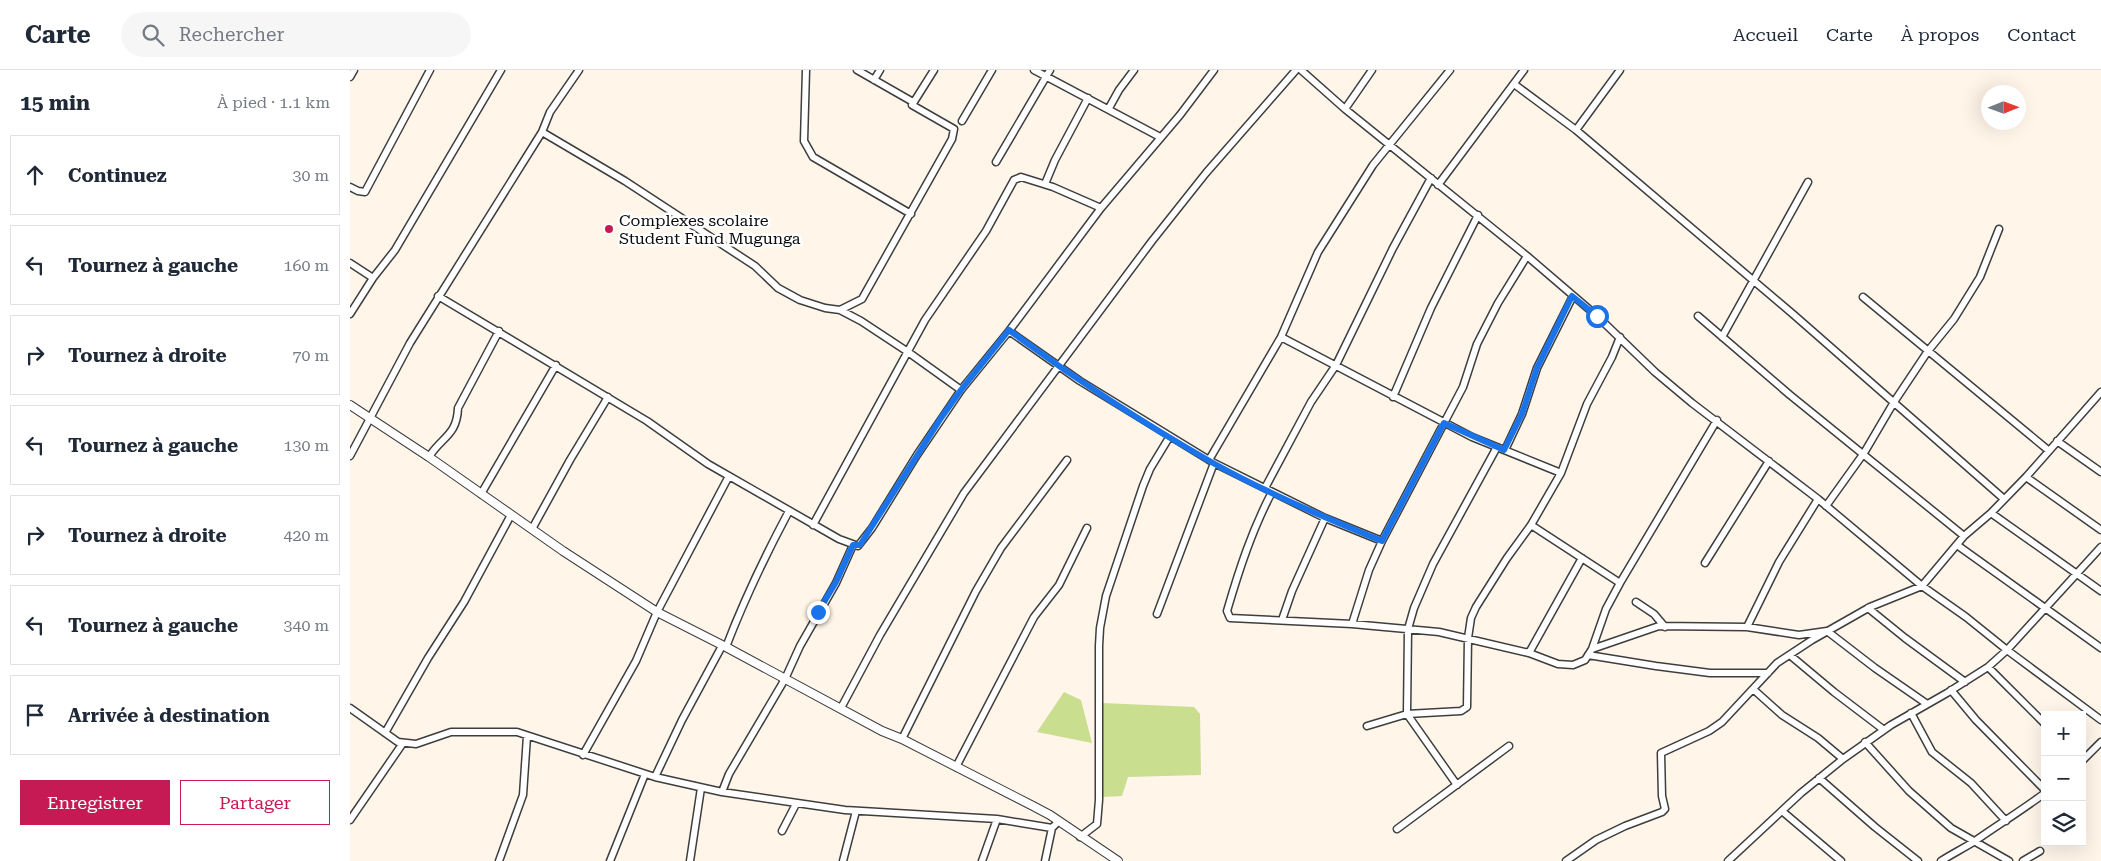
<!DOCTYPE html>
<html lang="fr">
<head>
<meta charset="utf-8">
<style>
  :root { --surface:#fff; --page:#f6f6f7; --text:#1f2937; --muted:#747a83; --line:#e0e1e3; --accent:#c51a53 }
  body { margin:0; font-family:"Roboto Serif",serif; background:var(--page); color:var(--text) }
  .controls { position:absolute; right:15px; bottom:15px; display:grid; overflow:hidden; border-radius:0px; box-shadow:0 5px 20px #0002 }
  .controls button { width:45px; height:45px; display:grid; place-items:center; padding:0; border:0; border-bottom:1px solid var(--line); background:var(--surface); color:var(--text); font:25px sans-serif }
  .compass { position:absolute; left:1631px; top:15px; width:45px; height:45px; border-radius:50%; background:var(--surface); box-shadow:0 5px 20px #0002; rotate:89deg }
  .stop { position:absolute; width:15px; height:15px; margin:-11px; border:4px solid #1a73e8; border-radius:50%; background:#fff }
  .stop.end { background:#1a73e8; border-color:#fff; box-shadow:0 1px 5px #0008 }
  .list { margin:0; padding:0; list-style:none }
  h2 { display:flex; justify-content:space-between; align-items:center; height:65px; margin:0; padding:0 20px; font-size:21px }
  h2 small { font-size:16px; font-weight:400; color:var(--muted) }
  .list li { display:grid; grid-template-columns:32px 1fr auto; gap:15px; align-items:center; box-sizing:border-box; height:80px; margin:0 10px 10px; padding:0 10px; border:1px solid var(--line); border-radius:0px }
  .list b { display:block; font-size:19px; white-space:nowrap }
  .list em { font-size:16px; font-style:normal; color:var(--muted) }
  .actions { display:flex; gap:10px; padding:15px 20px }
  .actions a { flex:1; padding:11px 0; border:1px solid var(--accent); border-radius:0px; text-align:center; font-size:18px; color:var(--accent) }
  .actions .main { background:var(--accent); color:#fff }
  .icon { flex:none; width:28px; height:28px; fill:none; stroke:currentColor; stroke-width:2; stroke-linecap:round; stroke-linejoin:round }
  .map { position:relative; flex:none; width:1751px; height:791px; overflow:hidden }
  header { display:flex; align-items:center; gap:30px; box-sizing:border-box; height:70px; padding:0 25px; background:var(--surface); border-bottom:1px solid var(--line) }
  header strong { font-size:24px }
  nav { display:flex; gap:28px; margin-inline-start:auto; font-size:18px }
  .search { width:350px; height:45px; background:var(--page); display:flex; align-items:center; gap:12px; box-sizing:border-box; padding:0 18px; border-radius:28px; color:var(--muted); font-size:19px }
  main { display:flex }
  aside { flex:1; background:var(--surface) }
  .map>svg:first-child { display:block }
</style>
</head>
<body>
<header>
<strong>Carte</strong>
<div class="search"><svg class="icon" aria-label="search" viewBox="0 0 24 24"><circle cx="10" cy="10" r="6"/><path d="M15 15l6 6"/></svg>Rechercher</div>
<nav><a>Accueil</a><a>Carte</a><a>À propos</a><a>Contact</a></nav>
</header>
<main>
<aside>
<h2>15 min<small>À pied · 1.1 km</small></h2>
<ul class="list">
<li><svg class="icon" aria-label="ahead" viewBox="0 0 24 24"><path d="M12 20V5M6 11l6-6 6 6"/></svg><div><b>Continuez</b></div><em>30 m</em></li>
<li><svg class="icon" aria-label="left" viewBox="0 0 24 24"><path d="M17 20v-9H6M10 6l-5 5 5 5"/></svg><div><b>Tournez à gauche</b></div><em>160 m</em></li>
<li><svg class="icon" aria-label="right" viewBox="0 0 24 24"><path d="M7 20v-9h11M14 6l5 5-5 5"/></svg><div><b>Tournez à droite</b></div><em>70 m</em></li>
<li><svg class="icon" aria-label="left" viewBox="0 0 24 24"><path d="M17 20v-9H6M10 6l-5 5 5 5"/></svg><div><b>Tournez à gauche</b></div><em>130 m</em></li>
<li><svg class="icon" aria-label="right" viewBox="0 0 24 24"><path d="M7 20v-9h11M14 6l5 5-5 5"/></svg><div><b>Tournez à droite</b></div><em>420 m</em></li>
<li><svg class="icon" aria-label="left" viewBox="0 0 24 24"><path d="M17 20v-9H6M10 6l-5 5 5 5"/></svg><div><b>Tournez à gauche</b></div><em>340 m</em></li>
<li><svg class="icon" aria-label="arrive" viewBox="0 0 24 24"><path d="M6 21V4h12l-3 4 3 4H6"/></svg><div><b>Arrivée à destination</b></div></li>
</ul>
<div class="actions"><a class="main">Enregistrer</a><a>Partager</a></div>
</aside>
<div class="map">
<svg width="1751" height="791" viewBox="0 0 1751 791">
  <rect width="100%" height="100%" fill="#fff5e9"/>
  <path fill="#c9de8f" d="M714,622L731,630L742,673L687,662Z
    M752,633L844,637L850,644L851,705L778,707L772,726L752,727Z"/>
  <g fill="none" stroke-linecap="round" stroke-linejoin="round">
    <g stroke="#3e3e3e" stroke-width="9">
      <path id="minor" d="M456,0L454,71L463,87L561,144
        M507,0L563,32
        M684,0L810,67
        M951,0L995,39L1177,186L1247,246L1305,302L1342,333L1468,429L1572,516L1616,547L1657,580L1751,650
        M0,7L4,0
        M524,10L530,0
        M1164,14L1226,60L1444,245L1654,429
        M759,38L769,20L784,0
        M995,39L1022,0
        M612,51L642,0
        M1226,60L1270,0
        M192,62L275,111L405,196L428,218L450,230L475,238L490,240L511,251L558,282L611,320L659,261L751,138L830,45L864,0
        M646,92L700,0
        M695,114L705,90L738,28
        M1088,115L1174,0
        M0,117L8,121L15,122L80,0
        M0,193L23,208
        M88,226L297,351L358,394L489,469L508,476L522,458L567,385L611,320
        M1513,227L1698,380
        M490,240L512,229L602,69L604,59L562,35L584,0
        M0,244L23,208L45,180L151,0
        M1348,246L1440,325L1614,466
        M659,261L730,311L864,393L975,448L1032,471
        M931,267L1122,367L1211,403
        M1372,267L1458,112
        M1043,327L1081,238L1128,145
        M1707,371L1751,402
        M1155,380L1172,344L1187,298L1223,226
        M0,386L60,273L192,62L200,42L229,0
        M79,387C91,367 107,366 108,338L149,261
        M859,390L931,267L968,182L1023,95L1100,0
        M1676,407L1751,460
        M915,418L961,332L986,295L1043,178L1081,108
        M922,422C902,460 889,500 877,541L880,548L1002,554L1089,562L1179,583L1208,594L1223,595L1235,590L1242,579L1256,539L1270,513L1367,350
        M131,424L206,295
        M1476,436L1514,383L1544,332L1578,281L1604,249L1630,207L1649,159
        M1641,443L1751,521
        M463,455L575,250L636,161L664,110L671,107L703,117L751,138
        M1181,455L1270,513
        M182,459L220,390L258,327
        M1607,475L1751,578
        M1355,493L1419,391
        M1286,532L1304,544L1315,557
        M1518,538L1555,568L1615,612
        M807,544L864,393
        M932,550L942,521L975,448
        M1002,554L1019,500L1032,471L1113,317L1127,274L1148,233L1177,186
        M1397,557L1429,492L1468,429
        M376,577C394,530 415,486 439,441
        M1242,579L1309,556L1397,557L1449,565L1477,561L1525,598L1577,634
        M1179,583L1232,488
        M1238,585L1306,596L1360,603H1418
        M1441,586L1484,622L1534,660
        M1638,597L1695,654
        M1403,619L1432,645L1468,668L1493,689
        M1601,620L1626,650L1695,720
        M0,638L48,672L66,674L101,662H167L305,707L372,722L495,740L647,749L702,758L708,752
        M491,638L530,565L614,423L802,171L856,103L946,0
        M1561,643L1582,682L1621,713L1656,751
        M1017,656L1057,644L1111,641L1117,637L1118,568L1121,548L1126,537L1157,488L1181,455L1211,403L1237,334L1262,287L1270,267
        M35,663L78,588L114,532L161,445
        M552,669L626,521L651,478L717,390
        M1515,672L1559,721L1601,758L1659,791
        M233,685L286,591L307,542L379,406
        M1732,691L1751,672
        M606,697L684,547L709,515L737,458
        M305,707L332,650L372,576
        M1469,708L1525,757L1568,791
        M1107,715L1057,644L1058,559L1064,538L1083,494L1147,377
        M372,722L379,704L435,609L450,576L486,513L503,475
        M1432,741L1491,791
        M0,750L53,673
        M1047,759L1159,676
        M432,761L446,734
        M730,767L747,754L749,730V576L750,558L756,526L793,416L800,399L820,366
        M149,791L173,725L177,666
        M260,791L295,704
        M340,791L351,718
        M493,791L506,741
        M632,791L647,749
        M695,791L702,758
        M1216,791L1246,770L1275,756L1312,742L1315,739L1312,726L1311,683L1359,661L1372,652L1427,593L1462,570L1520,537L1572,516L1614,466L1641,443L1676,407L1751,322
        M1378,791L1451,723L1493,689L1541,655L1597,623L1638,597L1657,580L1751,477
        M1591,791C1602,784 1614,778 1625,771C1648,755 1672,740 1695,723
        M1673,791L1690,781"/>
    </g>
    <g stroke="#3e3e3e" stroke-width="10">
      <path id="tertiary" d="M0,335L79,387L213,481L307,542L376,577L532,661L552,669L683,736L700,745L768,791"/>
    </g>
    <use href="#minor" stroke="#fff" stroke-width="6"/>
    <use href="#tertiary" stroke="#fff" stroke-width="8"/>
  </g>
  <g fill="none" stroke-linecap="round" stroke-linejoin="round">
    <path stroke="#1a73e8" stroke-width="6" d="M468,542L486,512L503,475H510L591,348L611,320L659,260C725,309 793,353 863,393C917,423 975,448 1032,471L1094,353L1154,380L1172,344L1187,298L1222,226L1247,246"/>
  </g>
  <circle fill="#c51a53" stroke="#fff" stroke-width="2" cx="259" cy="159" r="5"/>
  <g text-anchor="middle" stroke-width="5" stroke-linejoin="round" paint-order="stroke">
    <g font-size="16" fill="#0b0b0b" stroke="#fff" text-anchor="start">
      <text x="269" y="156">Complexes scolaire<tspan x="269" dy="18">Student Fund Mugunga</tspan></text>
    </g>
  </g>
</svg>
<div class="controls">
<button>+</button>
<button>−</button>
<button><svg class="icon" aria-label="layers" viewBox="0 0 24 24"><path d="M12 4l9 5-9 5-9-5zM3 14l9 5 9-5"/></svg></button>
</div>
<svg class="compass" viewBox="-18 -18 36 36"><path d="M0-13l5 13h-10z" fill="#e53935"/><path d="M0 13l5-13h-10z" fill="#747a83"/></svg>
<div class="stop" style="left:1247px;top:246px"></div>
<div class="stop end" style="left:468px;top:542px"></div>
</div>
</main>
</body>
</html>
